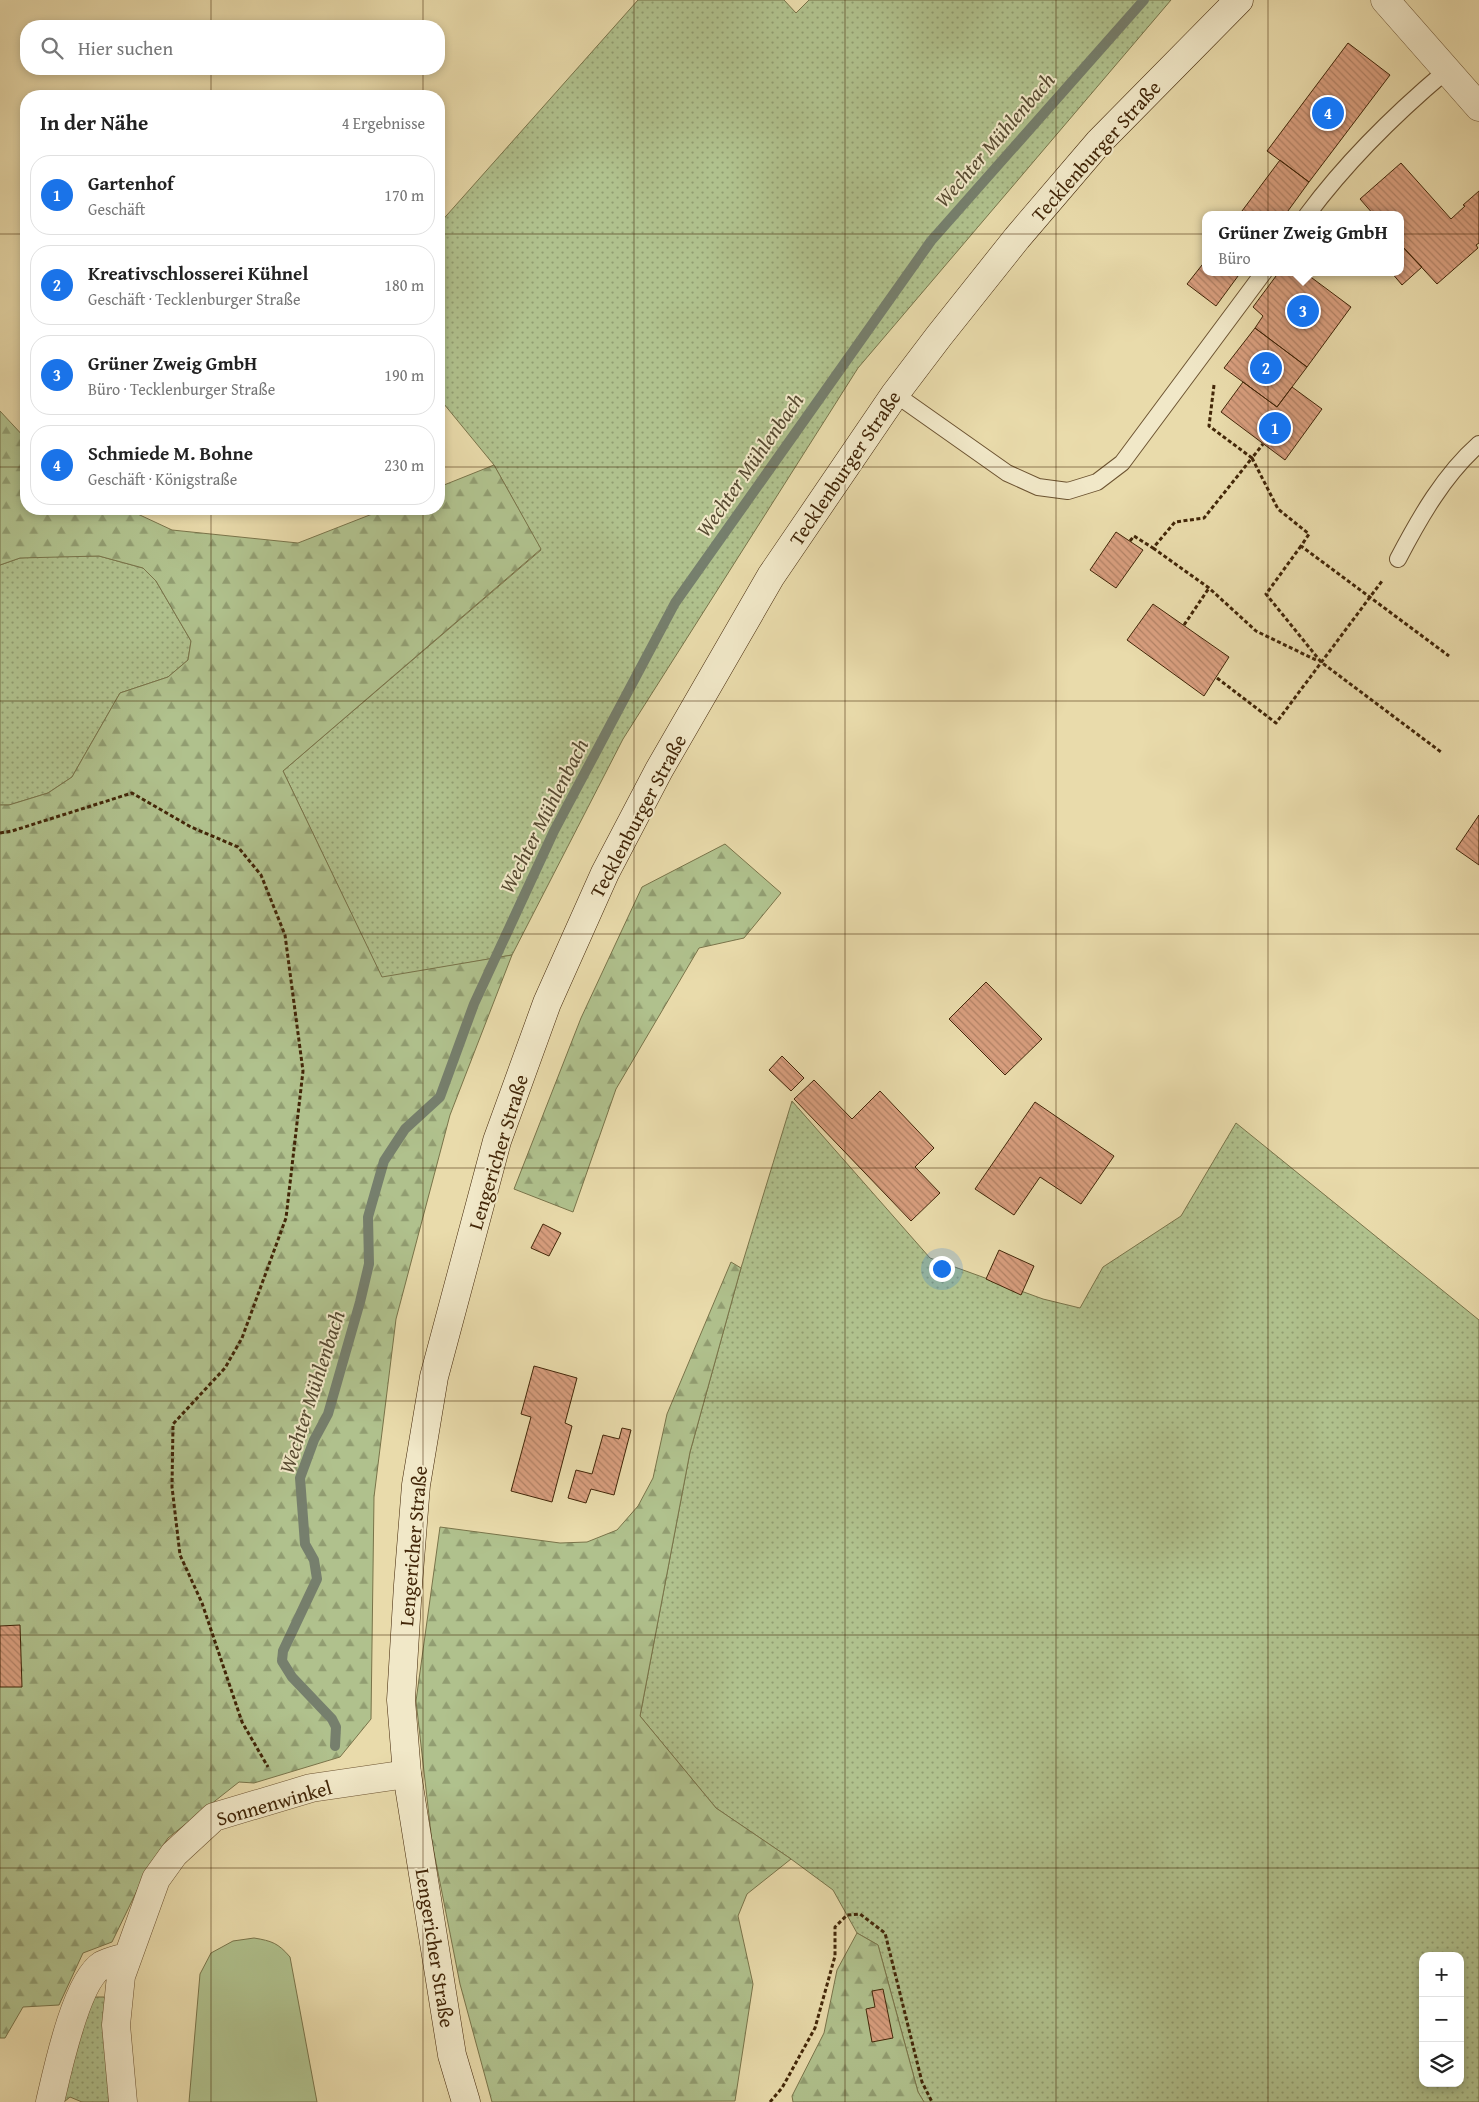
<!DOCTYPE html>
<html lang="de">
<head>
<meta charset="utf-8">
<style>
  :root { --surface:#fff; --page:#f6f6f6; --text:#222; --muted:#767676; --line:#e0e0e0; --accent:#1a73e8 }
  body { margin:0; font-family:"Gentium Book Plus",serif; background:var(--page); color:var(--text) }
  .controls { position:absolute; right:15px; bottom:15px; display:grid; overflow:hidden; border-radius:10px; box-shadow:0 2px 8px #0003 }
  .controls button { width:45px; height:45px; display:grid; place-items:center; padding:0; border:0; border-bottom:1px solid var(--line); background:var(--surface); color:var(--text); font:25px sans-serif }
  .you { position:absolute; left:941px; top:1268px; width:18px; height:18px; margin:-12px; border:4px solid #fff; border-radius:50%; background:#1a73e8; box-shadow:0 0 0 8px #1a73e833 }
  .badge { display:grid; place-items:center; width:32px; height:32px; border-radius:50%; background:var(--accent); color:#fff; font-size:16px; font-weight:700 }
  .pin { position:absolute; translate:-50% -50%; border:2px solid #fff; box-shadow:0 1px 5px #0006 }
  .popup { position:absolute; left:1202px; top:211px; width:202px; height:65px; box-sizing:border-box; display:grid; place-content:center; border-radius:10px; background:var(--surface); filter:drop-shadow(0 1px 4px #0005); font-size:16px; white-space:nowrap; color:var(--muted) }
  .popup b { font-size:19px; color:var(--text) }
  .popup::after { content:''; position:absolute; left:50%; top:100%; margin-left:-10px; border:10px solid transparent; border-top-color:var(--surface) }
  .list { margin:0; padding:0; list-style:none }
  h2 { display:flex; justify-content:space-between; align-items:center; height:65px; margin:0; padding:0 20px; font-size:21px }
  h2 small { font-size:16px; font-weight:400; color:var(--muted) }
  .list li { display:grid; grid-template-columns:32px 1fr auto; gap:15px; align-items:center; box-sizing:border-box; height:80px; margin:0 10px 10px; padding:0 10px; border:1px solid var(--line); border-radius:20px }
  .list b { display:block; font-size:19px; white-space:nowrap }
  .list p { margin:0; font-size:16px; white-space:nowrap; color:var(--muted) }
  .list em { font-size:16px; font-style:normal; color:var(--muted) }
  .icon { flex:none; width:28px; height:28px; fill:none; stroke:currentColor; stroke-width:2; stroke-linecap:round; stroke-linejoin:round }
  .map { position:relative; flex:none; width:1479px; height:2102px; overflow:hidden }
  .search { position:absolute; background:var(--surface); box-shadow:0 2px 8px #0003; left:20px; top:20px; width:425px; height:55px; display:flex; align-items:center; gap:12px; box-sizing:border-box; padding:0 18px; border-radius:20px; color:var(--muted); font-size:19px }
  .panel { position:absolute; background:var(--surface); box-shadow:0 2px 8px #0003; left:20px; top:90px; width:425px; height:425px; border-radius:20px }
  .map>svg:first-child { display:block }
</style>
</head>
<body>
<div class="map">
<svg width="1479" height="2102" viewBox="0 0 1479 2102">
  <defs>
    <pattern id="grass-dots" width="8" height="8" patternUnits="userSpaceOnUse" patternTransform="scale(1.25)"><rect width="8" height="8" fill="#b0c18d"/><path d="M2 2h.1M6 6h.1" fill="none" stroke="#919d71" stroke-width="1.8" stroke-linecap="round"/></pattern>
    <pattern id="forest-firs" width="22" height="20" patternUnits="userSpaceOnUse" patternTransform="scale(1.25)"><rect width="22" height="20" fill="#b0c18d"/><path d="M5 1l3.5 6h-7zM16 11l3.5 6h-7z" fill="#919d71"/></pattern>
    <pattern id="building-back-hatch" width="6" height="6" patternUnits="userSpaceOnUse" patternTransform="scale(1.25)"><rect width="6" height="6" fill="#d89e7e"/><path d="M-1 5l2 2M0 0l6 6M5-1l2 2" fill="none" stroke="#b18165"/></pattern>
  </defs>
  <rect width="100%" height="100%" fill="#e9dbab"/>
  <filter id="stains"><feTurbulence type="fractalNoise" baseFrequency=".004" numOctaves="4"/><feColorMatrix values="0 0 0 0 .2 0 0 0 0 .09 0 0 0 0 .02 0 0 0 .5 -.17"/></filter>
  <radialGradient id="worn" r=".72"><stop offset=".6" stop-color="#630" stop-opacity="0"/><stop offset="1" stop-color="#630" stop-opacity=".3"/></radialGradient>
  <path fill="url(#grass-dots)" stroke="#79744a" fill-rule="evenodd" d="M638,0H784L796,13L809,0H1171L858,368L623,739L512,955L382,978L283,771L541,550L494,465L439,398V224Z
    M49,556H99L143,568L156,581L191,641L188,660L168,677L120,693L72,777L48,793L9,805H0V565L20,558Z
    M792,1101L930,1258L1043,1299L1080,1308L1103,1267L1181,1216L1236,1123L1479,1320V2102H924L918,2092L878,1945L857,1933L833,1890L791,1859L716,1808L640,1716L690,1452L741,1268ZM1423,1956H1460V2083H1423Z
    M89,1997H104L110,2011L106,2037L109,2102H82L70,2097L64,2102H57Z"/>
  <path fill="url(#forest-firs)" stroke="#79744a" d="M0,411L26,439V509H127L172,530L298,543L385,509H439V487L494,465L541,549L283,771L382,977L512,955L450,1115L396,1319L374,1497L371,1719L340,1757L254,1783L239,1782L168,1838L148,1868L112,1942L83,1953L59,2005L23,2007L5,2038H0V805H9L48,793L72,777L120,693L168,677L188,660L191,641L156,581L143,568L99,556L20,558L0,565Z
    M725,844L781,893L744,938L699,948L616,1089L573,1212L514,1189L581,1018L642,887Z
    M731,1262L741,1268L690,1452L640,1716L716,1808L791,1859L747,1894L738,1916L753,1984L735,2101L492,2102L460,1984L432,1842L416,1701L440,1527L560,1543L587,1542L617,1530L638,1506L653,1478L667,1414Z
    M857,1933L878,1945L918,2092L924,2102H793L792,2096L824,2033L837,1970Z"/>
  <path fill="#b0c18d" stroke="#79744a" d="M254,1938C272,1941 278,1943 290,1957L317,2102H189L200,1974L211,1953L233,1941Z"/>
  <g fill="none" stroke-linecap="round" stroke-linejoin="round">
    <path stroke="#767f6d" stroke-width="10" d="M335,1746L336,1727L332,1719L292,1677L282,1661L283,1651L317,1579L314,1560L305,1544L300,1478L314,1440L328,1414L360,1302L369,1264L368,1217L384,1161L405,1129L440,1097L474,1004L554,831L675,603L931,241L1144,0"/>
  </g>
  <path fill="url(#building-back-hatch)" stroke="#422608" d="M1348,43L1390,75L1309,182L1267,151Z
    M1280,160L1309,182L1285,215H1239Z
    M1401,163L1451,219L1465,206L1463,205L1479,191V243L1476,245L1478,248L1437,284L1400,244V215H1374L1360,199Z
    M1400,244L1422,267L1402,285L1391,272H1400Z
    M1206,260V272H1241L1216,306L1187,284Z
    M1279,272H1304L1351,307L1307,367L1255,328L1263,316L1253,307Z
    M1255,328L1307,367L1277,407L1224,368Z
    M1243,382L1277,407L1292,387L1322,409L1285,460L1221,412Z
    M1116,532L1143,550L1116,588L1090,570Z
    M1153,604L1229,657L1204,696L1127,640Z
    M1479,815V865L1456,849Z
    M986,982L1042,1039L1005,1075L949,1019Z
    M782,1056L804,1078L791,1091L769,1070Z
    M814,1080L852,1119L880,1091L934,1148L915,1167L940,1193L911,1221L794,1099Z
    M1035,1102L1114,1156L1081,1204L1040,1177L1014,1215L975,1189Z
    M543,1224L561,1233L549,1256L531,1248Z
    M999,1250L1034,1266L1021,1295L986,1279Z
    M534,1366L577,1378L565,1423L572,1426L552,1502L511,1491L531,1417L521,1414Z
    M622,1428L631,1430L614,1495L591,1489L586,1503L568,1498L576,1470L592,1474L603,1435L619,1439Z
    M20,1625L22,1687H0V1626Z
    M883,1989L893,2038L872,2042L866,2009L875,2007L872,1991Z"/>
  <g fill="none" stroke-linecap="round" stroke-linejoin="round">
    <g stroke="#6c5331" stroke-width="18">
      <path id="service" d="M1307,215C1347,161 1395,114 1446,71
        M895,394L1007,473L1038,487L1068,491L1097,482L1122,463L1264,272
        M1398,559C1420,517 1444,475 1479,444"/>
    </g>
    <g stroke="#6c5331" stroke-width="29">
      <path id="minor" d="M1385,0L1479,107
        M50,2102C57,2072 76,1981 102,1965C110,1961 120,1959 128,1956
        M123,2102L116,2025L121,1976L156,1879L174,1854L214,1817L311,1788L407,1774"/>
    </g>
    <g stroke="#422608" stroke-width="29">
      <path id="secondary" d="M466,2102L452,2055L407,1774L401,1700L408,1585L416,1485L434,1377L497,1141L547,1003L605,873L659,770L771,576L895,394L939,336L1017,238L1099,142L1239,0"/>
    </g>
    <path stroke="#422608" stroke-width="3" stroke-dasharray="4 2.5" stroke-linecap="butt" d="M1214,385L1209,426L1252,458L1263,444
      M1130,541L1134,536L1153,548L1175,522L1204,518L1252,458L1278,509L1309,534L1301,546L1449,656
      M1301,546L1266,594L1321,662L1441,752
      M1153,548L1209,588L1256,631L1318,661
      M1184,625L1209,588
      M1217,678L1276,723L1382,581
      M0,833L12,831L132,793L191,827L238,847L261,875L285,935L303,1071L286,1218L242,1338L225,1368L173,1424L172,1487L180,1555L202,1603L242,1722L268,1767
      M770,2102L782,2088L815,2028L835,1956V1927L847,1915L860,1914L885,1933L922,2082L932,2102"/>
    <use href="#service" stroke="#f1e8c8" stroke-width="16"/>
    <use href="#minor" stroke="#f1e8c8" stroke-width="28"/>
    <use href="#secondary" stroke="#f1e8c8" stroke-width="28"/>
  </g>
  <path fill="none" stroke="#422608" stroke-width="1" stroke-opacity="0.55" d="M211,0V26M423,0V26M634,0V2102M845,0V2102M1056,0V2102M1268,0V2102M211,69V96M423,69V96M0,234H26M439,234H1479M0,467H26M439,467H1479M211,509V2102M423,509V2102M0,701H1479M0,934H1479M0,1168H1479M0,1401H1479M0,1635H1479M0,1868H1479"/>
  <g text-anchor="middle" stroke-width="4" stroke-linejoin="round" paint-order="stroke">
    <g font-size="20" fill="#422608" stroke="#f1e8c8">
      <text transform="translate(1096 151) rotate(-48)" y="7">Tecklenburger Straße</text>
      <text transform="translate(845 468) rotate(-56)" y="7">Tecklenburger Straße</text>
      <text transform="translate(638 816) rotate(-62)" y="7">Tecklenburger Straße</text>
      <text transform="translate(498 1152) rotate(-73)" y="7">Lengericher Straße</text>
      <text transform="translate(413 1546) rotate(-85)" y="7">Lengericher Straße</text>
      <text transform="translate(274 1803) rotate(-16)" y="7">Sonnenwinkel</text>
      <text transform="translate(435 1948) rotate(81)" y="7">Lengericher Straße</text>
    </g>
    <g font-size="21" font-style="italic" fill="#584b32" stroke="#f1e8c8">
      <text transform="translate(995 140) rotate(-49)" y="7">Wechter Mühlenbach</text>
      <text transform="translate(750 465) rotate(-55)" y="7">Wechter Mühlenbach</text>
      <text transform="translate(544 816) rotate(-63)" y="7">Wechter Mühlenbach</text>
      <text transform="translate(312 1392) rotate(-72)" y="7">Wechter Mühlenbach</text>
    </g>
  </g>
  <rect width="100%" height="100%" filter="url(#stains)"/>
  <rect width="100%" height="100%" fill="url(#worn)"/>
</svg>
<div class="controls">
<button>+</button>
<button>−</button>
<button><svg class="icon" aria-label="layers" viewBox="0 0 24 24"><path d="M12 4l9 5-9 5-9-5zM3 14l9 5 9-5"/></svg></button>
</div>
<div class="you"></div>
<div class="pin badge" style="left:1275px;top:428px">1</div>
<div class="pin badge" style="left:1266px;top:368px">2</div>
<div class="pin badge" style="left:1303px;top:311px">3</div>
<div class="popup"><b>Grüner Zweig GmbH</b>Büro</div>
<div class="pin badge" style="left:1328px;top:113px">4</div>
<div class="search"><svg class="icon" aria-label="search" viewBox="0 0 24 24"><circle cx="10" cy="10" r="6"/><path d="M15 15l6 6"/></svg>Hier suchen</div>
<section class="panel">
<h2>In der Nähe<small>4 Ergebnisse</small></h2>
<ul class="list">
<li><span class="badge">1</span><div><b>Gartenhof</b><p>Geschäft</p></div><em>170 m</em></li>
<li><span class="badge">2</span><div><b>Kreativschlosserei Kühnel</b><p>Geschäft · Tecklenburger Straße</p></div><em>180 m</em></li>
<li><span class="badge">3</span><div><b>Grüner Zweig GmbH</b><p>Büro · Tecklenburger Straße</p></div><em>190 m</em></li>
<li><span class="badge">4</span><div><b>Schmiede M. Bohne</b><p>Geschäft · Königstraße</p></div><em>230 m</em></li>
</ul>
</section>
</div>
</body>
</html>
